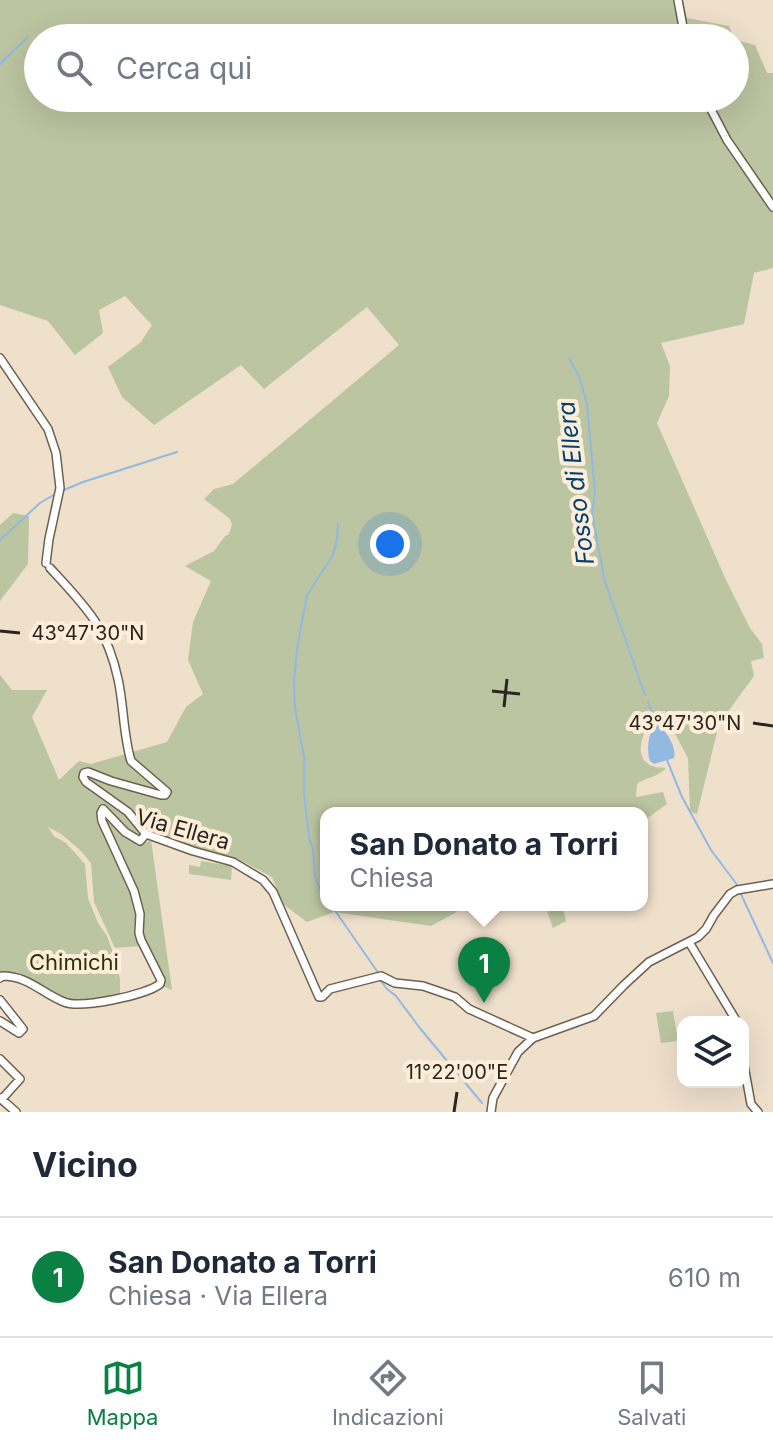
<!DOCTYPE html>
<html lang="it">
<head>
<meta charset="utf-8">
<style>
  :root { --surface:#fff; --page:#f6f6f7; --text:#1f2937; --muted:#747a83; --line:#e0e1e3; --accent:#0b8043 }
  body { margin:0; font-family:Inter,sans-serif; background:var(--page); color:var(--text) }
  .controls { position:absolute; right:24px; bottom:24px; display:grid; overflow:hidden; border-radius:16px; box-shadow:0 8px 32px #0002 }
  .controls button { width:72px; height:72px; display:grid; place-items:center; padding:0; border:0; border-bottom:2px solid var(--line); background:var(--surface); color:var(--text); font:40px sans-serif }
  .you { position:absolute; left:390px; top:544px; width:28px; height:28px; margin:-20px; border:6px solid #fff; border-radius:50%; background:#1a73e8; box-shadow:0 0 0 12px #1a73e833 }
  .badge { display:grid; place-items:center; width:52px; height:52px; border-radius:50%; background:var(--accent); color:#fff; font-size:26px; font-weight:700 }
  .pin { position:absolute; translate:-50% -66px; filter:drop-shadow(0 2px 4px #0008) }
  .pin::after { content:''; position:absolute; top:42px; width:28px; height:24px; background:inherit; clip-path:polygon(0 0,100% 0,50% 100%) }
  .popup { position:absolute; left:320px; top:807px; width:328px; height:104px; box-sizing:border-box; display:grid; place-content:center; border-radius:16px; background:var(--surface); filter:drop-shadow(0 2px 6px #0005); font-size:26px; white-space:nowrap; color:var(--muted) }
  .popup b { font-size:30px; color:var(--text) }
  .popup::after { content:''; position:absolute; left:50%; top:100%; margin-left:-16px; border:16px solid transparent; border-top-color:var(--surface) }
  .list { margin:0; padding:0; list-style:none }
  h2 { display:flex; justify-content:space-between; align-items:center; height:104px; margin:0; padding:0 32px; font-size:34px }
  h2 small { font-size:26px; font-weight:400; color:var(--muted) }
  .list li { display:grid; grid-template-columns:52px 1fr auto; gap:24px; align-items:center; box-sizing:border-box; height:120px; padding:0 32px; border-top:2px solid var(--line) }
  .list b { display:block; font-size:30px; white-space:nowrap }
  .list p { margin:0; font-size:26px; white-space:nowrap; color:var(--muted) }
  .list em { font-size:26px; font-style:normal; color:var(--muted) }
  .icon { flex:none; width:44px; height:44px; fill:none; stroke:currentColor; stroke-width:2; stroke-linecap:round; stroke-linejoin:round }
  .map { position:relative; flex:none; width:773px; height:1112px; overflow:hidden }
  .search { position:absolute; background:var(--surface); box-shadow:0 8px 32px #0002; left:24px; right:24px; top:24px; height:88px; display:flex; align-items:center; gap:20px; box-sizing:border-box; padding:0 28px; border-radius:44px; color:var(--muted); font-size:30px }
  .sheet { height:224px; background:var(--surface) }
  nav { display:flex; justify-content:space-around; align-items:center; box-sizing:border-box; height:112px; border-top:2px solid var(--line); background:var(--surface); font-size:22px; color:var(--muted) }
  nav a { display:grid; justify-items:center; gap:4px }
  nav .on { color:var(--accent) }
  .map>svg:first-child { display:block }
</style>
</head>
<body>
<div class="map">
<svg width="773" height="1112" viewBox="0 0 773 1112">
  <rect width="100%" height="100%" fill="#efe0cc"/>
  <path fill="#bcc5a1" d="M0,0H683L687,18L729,26L734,38H38V98H735V40L755,45L767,73H773V268L754,273L744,324L661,343L670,366L669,396L657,423L726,580L750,628L762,644L764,658L751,661L754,676L719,724L697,814L690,812L688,758L675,734L668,724L665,711L655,712C647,726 629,756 652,766C656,768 661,767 666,768C655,779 648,776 637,784L636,797L663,792L667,804L642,822V813H326V905H469L431,926L334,912L307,922L283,904L272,877L238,859L199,852L143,827L139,829L140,835L137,841L140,845L151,840L172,990L158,984L141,946L115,948L94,902L91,863L79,849L61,834L48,827L54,836L66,843L85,864L88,898L98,923L107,936L116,961L120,979V995L102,1000L76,1002L55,995L36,982L16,972L14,974L0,975V675L12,690H47L32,717L59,780L79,761L91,764L167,742L186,707L203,694L188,660L193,622L211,581L185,566L214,551L225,536L229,534L232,524L230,519L204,499L214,489L233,484L399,345L367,307L264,389L241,365L154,425L122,397L108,367L141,342L152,325L125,296L99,310L103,333L75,355L48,321L0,305Z
    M13,513L29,516L28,564L0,601V525Z
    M201,861L232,866L231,880L189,874V865L200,867Z
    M545,905H562L566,921L553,928Z
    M673,1011L678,1041L661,1043L656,1013Z"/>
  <path fill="#92b9e1" d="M656,724H659C666,732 677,747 674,758L654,764L650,761C646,751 648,732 656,724Z"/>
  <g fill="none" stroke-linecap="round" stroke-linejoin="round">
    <path stroke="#92b9e1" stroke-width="2" d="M0,64L28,37
      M569,358L579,376L587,404L595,493L592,514L605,582L645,695
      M64,490L83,482L177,452
      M0,540L40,503L55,494
      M648,702L656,723
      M667,760L682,797L711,850L738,886
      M740,892L773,963
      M326,904L315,877L313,850L309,837L304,795V757L295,708L294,683L297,649L307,595L333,555L337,540L338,524
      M336,912L379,974
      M380,980L387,989L396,996L419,1027L482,1103"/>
    <g stroke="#6d604e" stroke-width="10">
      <path id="minor" d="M678,0L685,38
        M705,98L727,140L773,207
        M0,358L48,429L56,453L60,488L49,539L46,563
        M50,568C85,606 107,627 118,679C124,706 123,734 131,761L167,792L165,795H161L111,781L88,772L84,773L83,777L86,782L128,812L146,834
        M146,834L193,851L233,862L263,880L273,892L319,997H322L330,989L381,976L395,983L423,986L455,997L469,1009L533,1038
        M689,942L737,1022
        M0,978L2,976C29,976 41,993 64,1002C81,1009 146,995 160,984L161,980L141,940L139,933L140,914L134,891L102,821L101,813L103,809L125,832L140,841L146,834
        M0,1000L23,1029L19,1033L0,1021
        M0,1059L20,1079L2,1099
        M743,1060L751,1104L758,1112
        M0,1098L16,1112
        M491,1112L493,1098L518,1052L533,1038L594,1016L624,985L649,962L698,937L706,929L714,915L730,894L737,890L773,884"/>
    </g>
    <use href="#minor" stroke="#fff" stroke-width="7"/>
  </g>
  <path fill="none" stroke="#2b251d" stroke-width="3" d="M0,631L20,633M492,691L520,694M504,707L507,679M753,723L773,726M454,1112L457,1092"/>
  <g text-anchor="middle" stroke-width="8" stroke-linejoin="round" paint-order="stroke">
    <g font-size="22" fill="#2b251d" stroke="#fdedd9">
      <text transform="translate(183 829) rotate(16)" y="8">Via Ellera</text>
    </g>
    <g font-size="22" fill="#2c330b" stroke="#fdedd9">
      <text x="74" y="970">Chimichi</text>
    </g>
    <g font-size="24" font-style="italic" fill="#044172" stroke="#fdedd9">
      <text transform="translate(576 483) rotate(-97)" y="8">Fosso di Ellera</text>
    </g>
  </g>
  <g font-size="20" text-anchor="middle" fill="#2b251d" stroke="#fdedd9" stroke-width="8" stroke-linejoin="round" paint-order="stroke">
    <text x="88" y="640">43°47'30"N</text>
    <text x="685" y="730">43°47'30"N</text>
    <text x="457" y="1079">11°22'00"E</text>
  </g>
</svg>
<div class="controls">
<button><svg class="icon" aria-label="layers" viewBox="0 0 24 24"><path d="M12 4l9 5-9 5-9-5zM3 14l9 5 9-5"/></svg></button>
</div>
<div class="you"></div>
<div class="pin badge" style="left:484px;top:1003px">1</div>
<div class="popup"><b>San Donato a Torri</b>Chiesa</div>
<div class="search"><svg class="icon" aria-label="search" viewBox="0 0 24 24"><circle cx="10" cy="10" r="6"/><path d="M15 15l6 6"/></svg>Cerca qui</div>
</div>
<section class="sheet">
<h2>Vicino<small></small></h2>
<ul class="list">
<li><span class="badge">1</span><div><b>San Donato a Torri</b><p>Chiesa · Via Ellera</p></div><em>610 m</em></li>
</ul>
</section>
<nav>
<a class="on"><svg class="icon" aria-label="map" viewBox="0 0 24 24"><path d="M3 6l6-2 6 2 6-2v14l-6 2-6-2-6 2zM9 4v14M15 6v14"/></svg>Mappa</a>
<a><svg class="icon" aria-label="directions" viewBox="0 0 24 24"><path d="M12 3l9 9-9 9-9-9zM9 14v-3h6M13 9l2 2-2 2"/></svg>Indicazioni</a>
<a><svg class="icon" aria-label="saved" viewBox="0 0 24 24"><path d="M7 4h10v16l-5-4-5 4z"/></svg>Salvati</a>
</nav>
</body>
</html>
